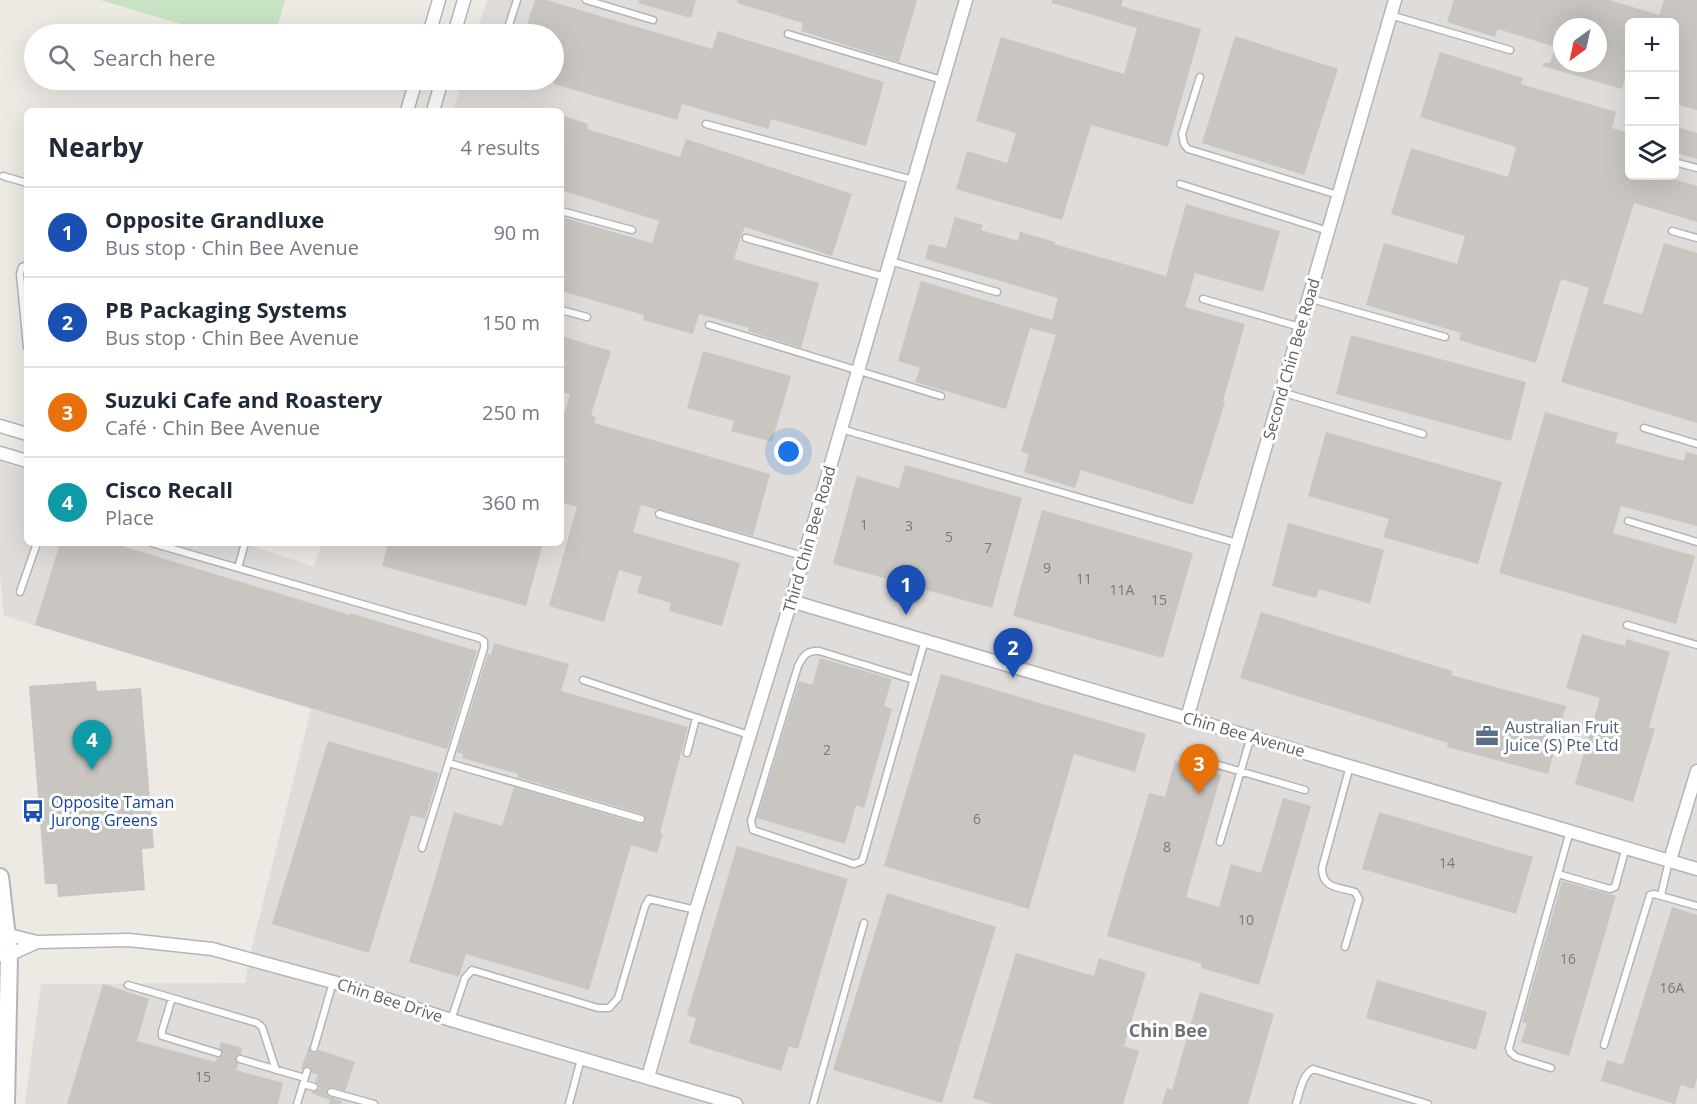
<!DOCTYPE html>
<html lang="en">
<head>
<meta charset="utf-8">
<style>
  :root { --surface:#fff; --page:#f6f6f7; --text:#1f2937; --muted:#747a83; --line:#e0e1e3; --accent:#d93f4a }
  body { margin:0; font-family:"Open Sans",sans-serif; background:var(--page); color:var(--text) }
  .controls { position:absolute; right:18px; top:18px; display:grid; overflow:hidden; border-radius:9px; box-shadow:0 6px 24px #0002 }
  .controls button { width:54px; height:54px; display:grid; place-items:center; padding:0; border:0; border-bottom:2px solid var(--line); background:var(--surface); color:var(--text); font:30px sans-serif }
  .compass { position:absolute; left:1553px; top:18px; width:54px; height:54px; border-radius:50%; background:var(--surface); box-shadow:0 6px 24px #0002; rotate:213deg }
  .you { position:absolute; left:789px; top:452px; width:21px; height:21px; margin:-15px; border:4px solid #fff; border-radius:50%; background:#1a73e8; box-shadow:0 0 0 9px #1a73e833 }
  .badge { display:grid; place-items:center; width:39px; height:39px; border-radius:50%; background:var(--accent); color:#fff; font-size:20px; font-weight:700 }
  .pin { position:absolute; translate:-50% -50px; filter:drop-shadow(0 2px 3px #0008) }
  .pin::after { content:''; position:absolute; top:32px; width:21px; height:18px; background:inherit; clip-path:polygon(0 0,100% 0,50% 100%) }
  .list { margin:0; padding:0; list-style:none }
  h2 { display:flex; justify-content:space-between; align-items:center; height:78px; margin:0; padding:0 24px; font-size:26px }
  h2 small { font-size:20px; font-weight:400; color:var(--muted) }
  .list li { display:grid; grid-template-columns:39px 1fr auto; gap:18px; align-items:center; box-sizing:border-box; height:90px; padding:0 24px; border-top:2px solid var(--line) }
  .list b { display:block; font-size:22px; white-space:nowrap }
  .list p { margin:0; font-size:20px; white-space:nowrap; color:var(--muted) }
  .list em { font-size:20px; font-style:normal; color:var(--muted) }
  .icon { flex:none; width:33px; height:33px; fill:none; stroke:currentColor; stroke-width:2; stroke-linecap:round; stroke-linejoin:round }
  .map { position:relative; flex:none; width:1697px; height:1104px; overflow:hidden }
  .search { position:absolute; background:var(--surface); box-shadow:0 6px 24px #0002; left:24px; top:24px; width:540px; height:66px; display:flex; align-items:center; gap:15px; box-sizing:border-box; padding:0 21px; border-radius:33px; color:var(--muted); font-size:22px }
  .panel { position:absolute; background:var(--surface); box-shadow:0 6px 24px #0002; left:24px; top:108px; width:540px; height:438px; border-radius:9px }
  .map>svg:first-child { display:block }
</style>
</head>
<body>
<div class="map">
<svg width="1697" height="1104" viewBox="0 0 1697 1104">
  <rect width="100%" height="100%" fill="#edeae4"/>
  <path fill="#dfdcd9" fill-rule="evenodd" d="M487,0H1697V1104H25L41,984L245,983L249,959L311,709L4,616L0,575V461L27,470V543H244L314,567L322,543H561V111H453L463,80H554V34H476ZM1630,22H1674V176H1630ZM1562,27H1598V63H1562Z"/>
  <path fill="#c8e3c3" d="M100,0H285L275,34H215Z"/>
  <path fill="#c9c5c1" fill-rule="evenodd" d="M535,0H546L712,49L718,31L884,82L866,146L771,119L768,129L682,104L677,120L554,84V34H524Z
    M639,0H696L691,18L638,3Z
    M738,0H917L899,62L801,31L803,23L737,3Z
    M1052,0H1123L1121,6L1201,29L1168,147L1091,125L1062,220L956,189L967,151L1007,163L1016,133L976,121L1001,37L1124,74L1137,28L1052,3Z
    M1454,0H1609L1659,15L1664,0H1697V110L1674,104V22H1629V65L1622,89L1543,66V63H1550L1555,47L1498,29L1495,37L1447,22ZM1562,27H1598V63H1562Z
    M1235,36L1338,69L1304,175L1202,143Z
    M1440,52L1523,78L1521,84L1616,112L1612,128L1629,133V176H1662L1697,186V222L1634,203L1603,303L1642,314L1664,243L1697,253V423L1561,382L1589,288L1561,279L1536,363L1459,340L1461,333L1366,305L1384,243L1457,264L1465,236L1391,214L1411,148L1508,177L1516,147L1420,117Z
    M561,115L588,124L587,129L680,157L686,139L852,194L832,256L745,227L741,236L734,259L819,283L801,348L748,331L749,328L699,314L693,334L643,320L644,315L561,291V217L652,243L659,221L561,190Z
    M1674,126L1697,133V159L1674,152Z
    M1186,204L1280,231L1263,292L1195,273L1185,307L1245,324L1223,401L1225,402L1193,505L1081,470L1075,488L1024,472L1029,454L1021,452L1056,335L1030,328L1006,409L915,382L920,368L898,361L921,281L1052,320L1058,298L925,259L929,244L946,248L955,217L983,225L981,230L1018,241L1020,232L1055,242L1054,244L1166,276Z
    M1351,335L1526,382L1511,441L1336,394Z
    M561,336L611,351L591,415L596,417L594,423L770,474L753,536L641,505L633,532L740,563L722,626L669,611L671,603L637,593L642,577L619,570L604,622L549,606L577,507L561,502V425L570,394L561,392Z
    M703,351L791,376L772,442L731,431L734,421L687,408Z
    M1545,412L1618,433L1615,443L1684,461L1686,452L1697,455V526L1621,506L1613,533L1695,556L1676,624L1499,573Z
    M1326,432L1502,482L1478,564L1383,537L1389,519L1308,496Z
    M905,465L1022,498L992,608L833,564L857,476L899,488Z
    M1042,510L1193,553L1163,658L1013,616Z
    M1288,523L1384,550L1370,604L1319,589L1316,598L1272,586Z
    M60,543H112L350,615V613L477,651L447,749L35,625Z
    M388,543H543L526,606L382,566Z
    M1261,612L1452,671L1451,675L1566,706L1548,774L1447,747L1448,743L1240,678Z
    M1582,634L1625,646L1627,639L1670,652L1649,727L1655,729L1633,802L1575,784L1600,698L1566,688Z
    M494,643L569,664L561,691L688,727L660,833L663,834L657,853L631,845L589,990L466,954L459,977L409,962L431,892L454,812L502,826L514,787L640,824L644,823L646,820L642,814L517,777L518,774L462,758L463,754L457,752L488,654L491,655Z
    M820,658L892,679L884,706L892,709L864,808L856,805L845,844L757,818L799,681L812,685Z
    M941,674L1146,734L1135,772L1074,754L1029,909L884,866Z
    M96,681L97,691L141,688L154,848L142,849L145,890L58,897L57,884H45L29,686Z
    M328,741L439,773L425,819L411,815L369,953L272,924Z
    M1175,761L1221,775L1186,897L1219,907L1231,864L1261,873L1283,798L1311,806L1259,985L1201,968L1202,964L1107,936L1149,793L1165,797Z
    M1379,812L1533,857L1516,914L1362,869Z
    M737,846L848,879L798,1049L789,1046L781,1071L689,1043L696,1018L687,1015Z
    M1562,881L1616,896L1569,1056L1521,1042L1527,1024L1522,1022Z
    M887,893L996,927L942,1103L833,1070Z
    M1672,907L1697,915V1078L1694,1089L1681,1085L1675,1104L1601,1081L1607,1060L1623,1065Z
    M1016,953L1094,976L1099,958L1146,973L1124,1046L1139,1051L1123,1104H992L973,1098Z
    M1377,980L1487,1012L1476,1050L1366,1018Z
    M103,984L149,999L137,1041L215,1062L217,1058L221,1057L223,1054L219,1048L221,1042L242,1048L241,1054L237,1055L235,1058L238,1064L236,1070L283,1083L278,1104H67Z
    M1200,992L1274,1014L1248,1104H1162L1167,1088L1172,1090Z
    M309,1046L312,1053H316L319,1050L355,1062L345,1091L332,1087L326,1090L328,1096L342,1101L341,1104H329L330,1100L311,1093L319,1089V1085L315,1082L318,1075L312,1073L309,1066L301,1069Z"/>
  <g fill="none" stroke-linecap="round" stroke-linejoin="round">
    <g stroke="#b2b5b8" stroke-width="9">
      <path id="service" d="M586,0L653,20
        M1390,15L1510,50
        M506,34L517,0
        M788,34L942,80
        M1200,77L1182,134L1184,144L1188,149L1338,195
        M706,124L913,180
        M1674,162L1697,168
        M3,176L27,183
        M1180,184L1328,231
        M561,211L632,230
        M1672,231L1697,238
        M746,238L885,277
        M890,261L997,292
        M27,265L22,267L20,274L27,347
        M1308,298L1445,337
        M1203,299L1300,327
        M561,310L587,317
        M709,325L941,396
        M1281,392L1423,434
        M1644,428L1697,444
        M841,429L1237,543
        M659,514L803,556
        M1628,521L1697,542
        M152,543L479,638L484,641V648L422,848
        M238,568L245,543
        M20,592L37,543
        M1627,625L1697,645
        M583,680L749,735
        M914,680L819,651C807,650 803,656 798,666L751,821L753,830L854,864L862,861L863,858L925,640
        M687,753L696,718
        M1194,758L1305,790
        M449,763L641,819
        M1220,842L1251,736
        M1558,874L1610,889L1615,887L1626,847
        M1661,895L1669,861
        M1345,947L1359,899L1355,892C1339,887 1322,889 1322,868L1350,766
        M128,985L257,1023L262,1027L276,1070
        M172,998L162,1031V1036L218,1053
        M451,1020L465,978L472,970L598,1008H609L618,998L645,906L649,899L696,910
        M1604,1045L1650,895L1654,894L1697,906
        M314,1048L333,982
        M240,1059L305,1078
        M1551,1068L1516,1057L1510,1052L1509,1048L1570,831
        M303,1084L314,1087
        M331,1092L374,1104
        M297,1104L307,1071
        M569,1104L581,1059
        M813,1104L864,923
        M1296,1104C1300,1092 1302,1075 1313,1069L1428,1104"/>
    </g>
    <g stroke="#b2b5b8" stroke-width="15">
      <path id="minor" d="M429,34L439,0
        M454,34L464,0
        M407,111L416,80
        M433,111L442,80
        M0,426L27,434
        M0,453L27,461
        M791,601L1697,869
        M1187,718L1395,0
        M1670,860L1697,771
        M1,933L37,942L129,940L212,949L333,982L451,1020L736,1104
        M0,955H9L37,942
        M648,1077L696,910L791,601L966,0"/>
    </g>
    <g stroke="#b1b5b8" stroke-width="20">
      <path id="secondary" d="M0,877L9,955L6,1104"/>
    </g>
    <use href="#service" stroke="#fff" stroke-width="6"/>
    <use href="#minor" stroke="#fff" stroke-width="12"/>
    <use href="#secondary" stroke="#fff" stroke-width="16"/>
  </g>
  <defs>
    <g id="office-bare" transform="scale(1.8)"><path d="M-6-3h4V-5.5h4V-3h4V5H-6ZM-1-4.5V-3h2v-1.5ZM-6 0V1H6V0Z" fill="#5c6f8a" stroke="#fff" stroke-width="2.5" paint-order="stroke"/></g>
    <g id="bus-bare" transform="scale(1.8)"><path d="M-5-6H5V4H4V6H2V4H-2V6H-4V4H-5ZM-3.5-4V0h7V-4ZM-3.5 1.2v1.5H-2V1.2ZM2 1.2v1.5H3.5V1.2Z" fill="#1a4fb4" stroke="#fff" stroke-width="2.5" paint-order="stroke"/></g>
  </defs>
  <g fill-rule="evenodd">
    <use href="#office-bare" x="1487" y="736"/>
    <use href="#bus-bare" x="33" y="811"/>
  </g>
  <g text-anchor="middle" stroke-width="6" stroke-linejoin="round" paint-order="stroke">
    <g font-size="14" fill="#777a7a">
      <text x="864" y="530">1</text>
      <text x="909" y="531">3</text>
      <text x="949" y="542">5</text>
      <text x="988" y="553">7</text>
      <text x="1047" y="573">9</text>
      <text x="1084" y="584">11</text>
      <text x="1122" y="595">11A</text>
      <text x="1159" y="605">15</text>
      <text x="827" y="755">2</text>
      <text x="977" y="824">6</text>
      <text x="1167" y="852">8</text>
      <text x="1447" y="868">14</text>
      <text x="1246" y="925">10</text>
      <text x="1568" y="964">16</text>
      <text x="1672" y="993">16A</text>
      <text x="203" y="1082">15</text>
    </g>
    <g font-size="16" fill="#5c6163" stroke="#fff">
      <text transform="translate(1291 359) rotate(-74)" y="6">Second Chin Bee Road</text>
      <text transform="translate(809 539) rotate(-74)" y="6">Third Chin Bee Road</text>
      <text transform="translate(1244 734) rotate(16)" y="6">Chin Bee Avenue</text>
      <text transform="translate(390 1000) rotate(18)" y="6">Chin Bee Drive</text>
    </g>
    <g font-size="16" fill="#4e5e75" stroke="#fff" text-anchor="start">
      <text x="1505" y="733">Australian Fruit<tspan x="1505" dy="18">Juice (S) Pte Ltd</tspan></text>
    </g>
    <g font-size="16" fill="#164399" stroke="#fff" text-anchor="start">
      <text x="51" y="808">Opposite Taman<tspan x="51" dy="18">Jurong Greens</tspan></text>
    </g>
    <g font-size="18" font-weight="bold" fill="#6d7375" stroke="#fff">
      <text x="1168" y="1037">Chin Bee</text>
    </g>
  </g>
</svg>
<div class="controls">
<button>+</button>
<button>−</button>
<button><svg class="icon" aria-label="layers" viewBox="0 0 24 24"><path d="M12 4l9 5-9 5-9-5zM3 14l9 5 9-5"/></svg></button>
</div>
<svg class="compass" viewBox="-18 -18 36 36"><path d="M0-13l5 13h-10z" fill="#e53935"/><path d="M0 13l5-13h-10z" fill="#747a83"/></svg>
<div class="you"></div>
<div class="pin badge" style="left:906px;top:615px;background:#1a4fb4">1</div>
<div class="pin badge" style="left:1013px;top:678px;background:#1a4fb4">2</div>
<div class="pin badge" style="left:1199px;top:794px;background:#e8710a">3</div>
<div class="pin badge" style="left:92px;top:770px;background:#0f9aa8">4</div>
<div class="search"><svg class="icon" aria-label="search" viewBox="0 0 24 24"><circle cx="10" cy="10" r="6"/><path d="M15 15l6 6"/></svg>Search here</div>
<section class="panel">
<h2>Nearby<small>4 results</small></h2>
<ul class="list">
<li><span class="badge" style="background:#1a4fb4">1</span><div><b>Opposite Grandluxe</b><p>Bus stop · Chin Bee Avenue</p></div><em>90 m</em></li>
<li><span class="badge" style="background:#1a4fb4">2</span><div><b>PB Packaging Systems</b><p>Bus stop · Chin Bee Avenue</p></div><em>150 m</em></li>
<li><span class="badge" style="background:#e8710a">3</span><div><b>Suzuki Cafe and Roastery</b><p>Café · Chin Bee Avenue</p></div><em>250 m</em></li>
<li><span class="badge" style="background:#0f9aa8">4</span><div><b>Cisco Recall</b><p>Place</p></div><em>360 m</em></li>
</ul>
</section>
</div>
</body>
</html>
